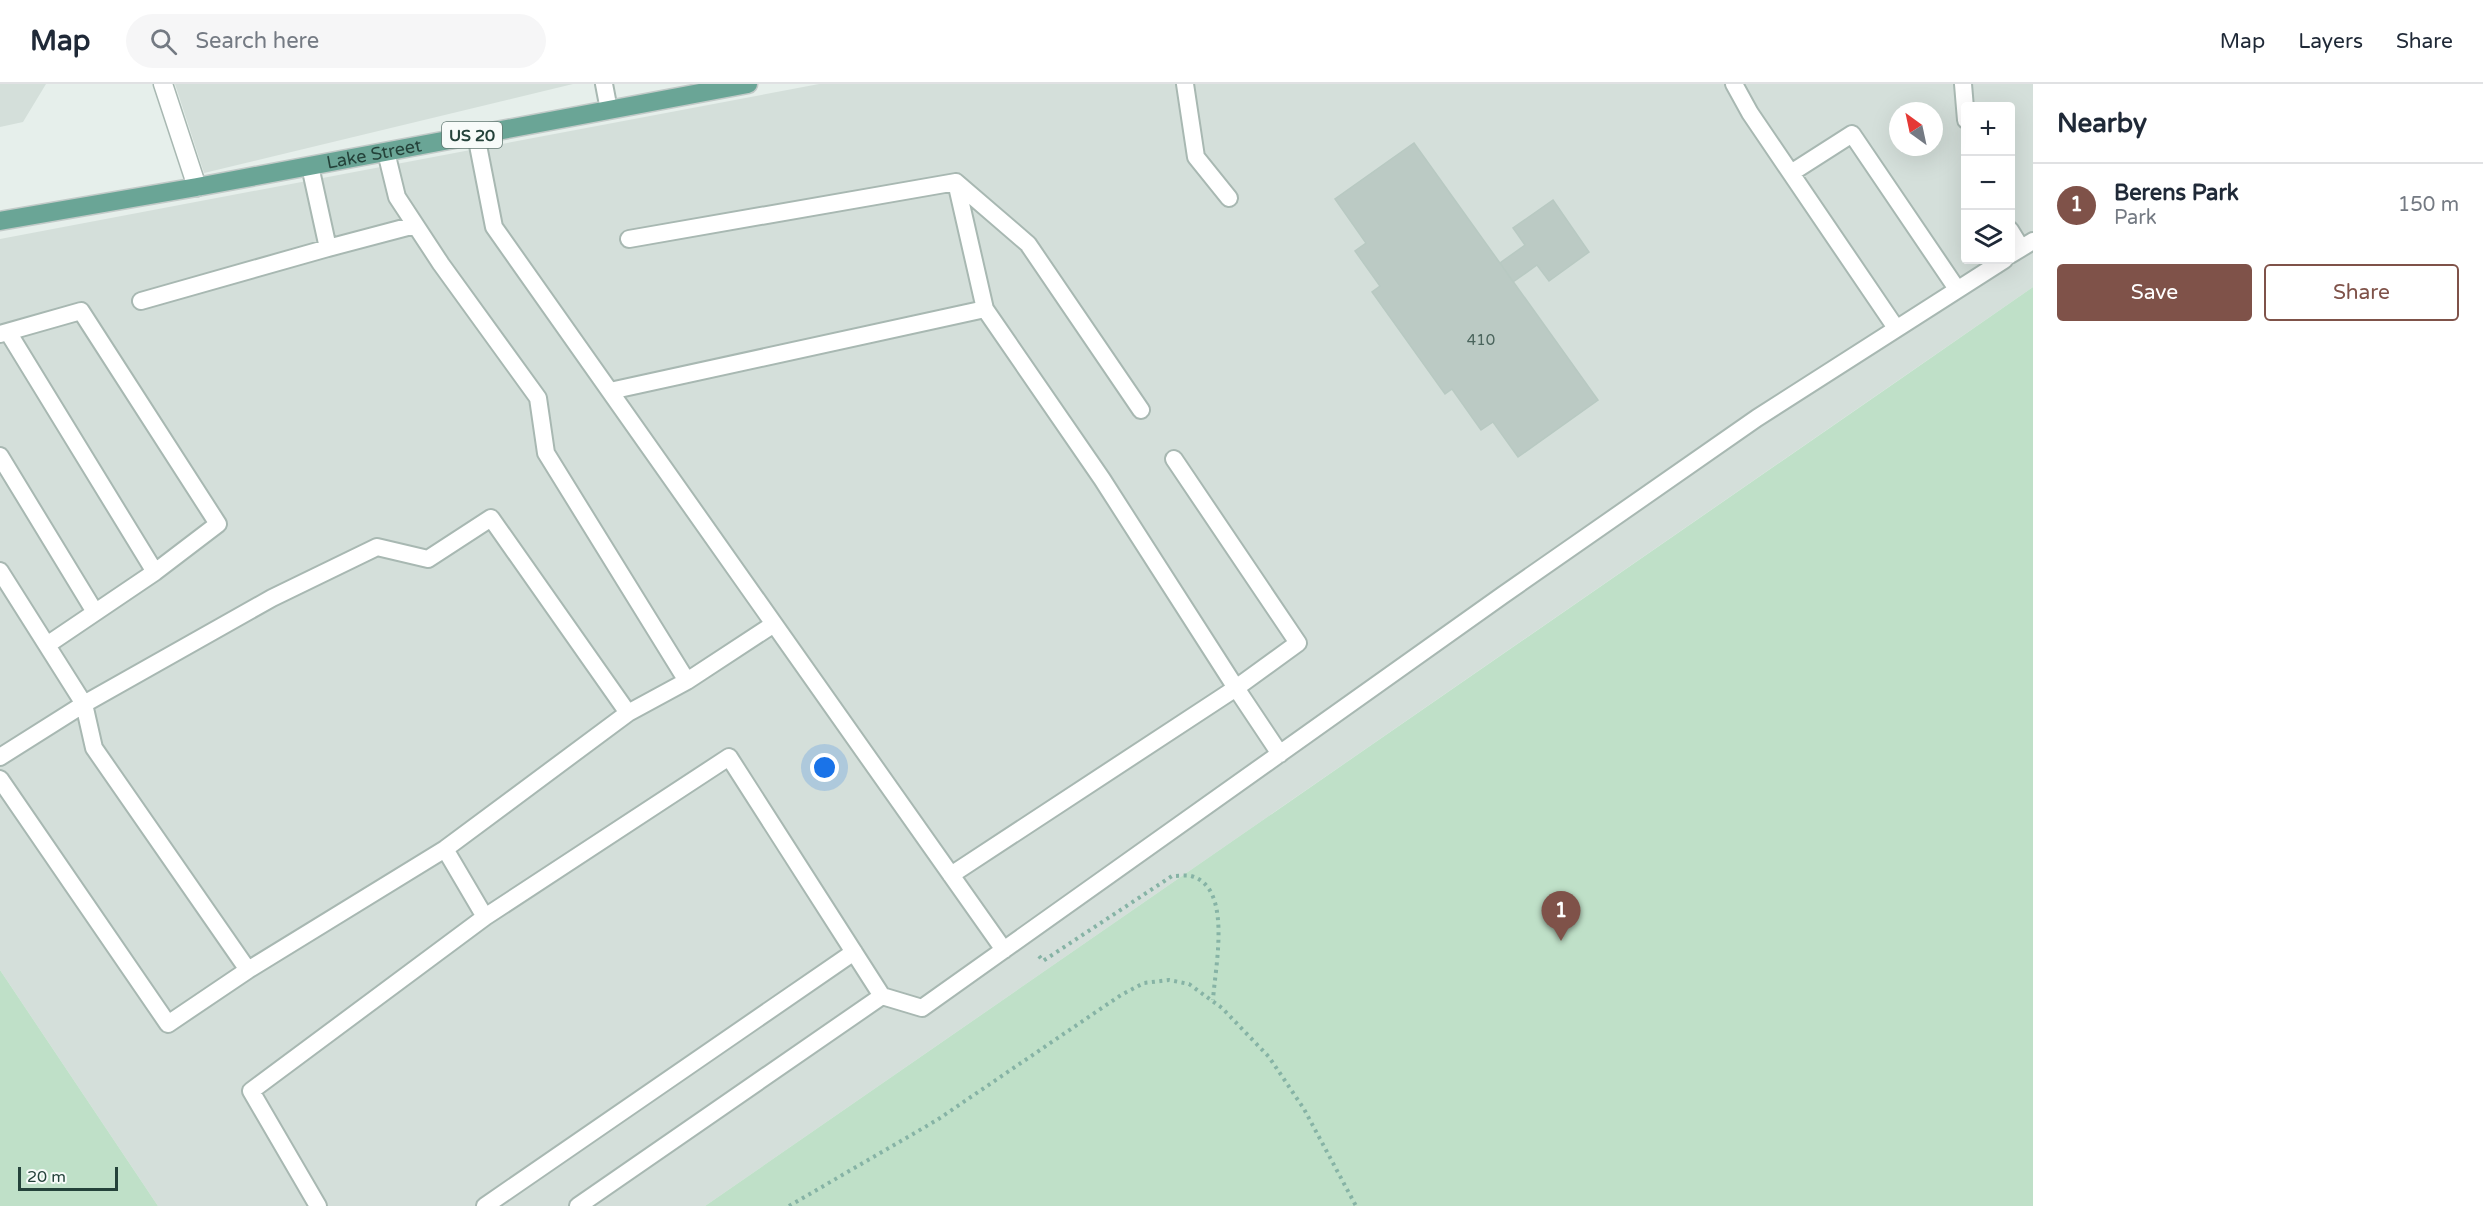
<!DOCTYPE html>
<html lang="en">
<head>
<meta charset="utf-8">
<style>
  :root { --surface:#fff; --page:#f6f6f7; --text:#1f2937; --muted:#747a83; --line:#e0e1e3; --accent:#7f5249 }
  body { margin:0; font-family:"Varela Round",sans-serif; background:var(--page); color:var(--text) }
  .controls { position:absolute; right:18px; top:18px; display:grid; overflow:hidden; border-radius:6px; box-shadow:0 6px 24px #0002 }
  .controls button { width:54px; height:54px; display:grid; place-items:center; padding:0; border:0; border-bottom:2px solid var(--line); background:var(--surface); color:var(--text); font:30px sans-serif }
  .compass { position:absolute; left:1889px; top:18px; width:54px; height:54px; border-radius:50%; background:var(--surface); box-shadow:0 6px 24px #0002; rotate:327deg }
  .scale { position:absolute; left:18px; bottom:15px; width:100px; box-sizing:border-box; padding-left:6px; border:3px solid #24423a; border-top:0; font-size:16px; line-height:21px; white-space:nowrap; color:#24423a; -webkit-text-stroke:4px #f7fbf9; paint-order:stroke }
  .you { position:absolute; left:825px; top:684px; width:21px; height:21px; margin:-15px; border:4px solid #fff; border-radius:50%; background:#1a73e8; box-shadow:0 0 0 9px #1a73e833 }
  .badge { display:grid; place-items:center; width:39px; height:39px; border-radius:50%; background:var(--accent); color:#fff; font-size:20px; font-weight:700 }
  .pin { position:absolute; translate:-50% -50px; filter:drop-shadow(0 2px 3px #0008) }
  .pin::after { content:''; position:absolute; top:32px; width:21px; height:18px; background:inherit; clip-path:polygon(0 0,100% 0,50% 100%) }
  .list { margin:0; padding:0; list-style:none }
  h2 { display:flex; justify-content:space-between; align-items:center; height:78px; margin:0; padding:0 24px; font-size:26px }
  h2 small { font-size:20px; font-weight:400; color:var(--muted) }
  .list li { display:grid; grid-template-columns:39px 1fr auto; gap:18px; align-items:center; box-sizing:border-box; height:84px; padding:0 24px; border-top:2px solid var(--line) }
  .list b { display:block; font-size:22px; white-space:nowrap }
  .list p { margin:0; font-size:20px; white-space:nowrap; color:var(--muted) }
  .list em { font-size:20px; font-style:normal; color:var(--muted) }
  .actions { display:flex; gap:12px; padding:18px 24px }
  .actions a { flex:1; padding:14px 0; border:2px solid var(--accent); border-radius:6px; text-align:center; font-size:21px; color:var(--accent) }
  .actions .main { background:var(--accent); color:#fff }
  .icon { flex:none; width:33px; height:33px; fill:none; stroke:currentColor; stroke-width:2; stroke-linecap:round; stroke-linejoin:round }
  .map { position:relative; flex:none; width:2033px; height:1122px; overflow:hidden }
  header { display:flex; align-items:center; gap:36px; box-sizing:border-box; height:84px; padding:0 30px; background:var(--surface); border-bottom:2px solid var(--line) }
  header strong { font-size:28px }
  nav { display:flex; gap:33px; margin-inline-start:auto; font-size:21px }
  .search { width:420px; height:54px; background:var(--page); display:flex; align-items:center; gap:15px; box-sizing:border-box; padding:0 21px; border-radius:33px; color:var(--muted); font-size:22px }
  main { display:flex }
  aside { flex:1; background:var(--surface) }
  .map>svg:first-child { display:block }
</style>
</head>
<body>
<header>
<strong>Map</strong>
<div class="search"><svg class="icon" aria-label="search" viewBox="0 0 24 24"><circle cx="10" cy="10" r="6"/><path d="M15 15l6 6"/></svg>Search here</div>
<nav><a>Map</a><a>Layers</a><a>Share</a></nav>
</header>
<main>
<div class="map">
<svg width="2033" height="1122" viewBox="0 0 2033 1122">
  <rect width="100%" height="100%" fill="#e6efeb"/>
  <path fill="#d4dfda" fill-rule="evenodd" d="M0,0H46L23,38L0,43Z
    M175,0H573L204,89Z
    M819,0H2033V203L705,1122H158L0,886V155ZM1966,22H2010V176H1966ZM1898,27H1934V63H1898Z"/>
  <path fill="#bfe0c8" d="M2033,203V1122H705L1899,296Z
    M0,886L158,1122H0Z"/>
  <path fill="#bbcac4" stroke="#b8c9c2" stroke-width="1.5" d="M1414,59L1598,316L1518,373L1493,338L1481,346L1452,305L1445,310L1372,208L1380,202L1355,167L1366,159L1335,115Z
    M1553,116L1589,168L1549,197L1537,181L1513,198L1500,179L1525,161L1513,144Z"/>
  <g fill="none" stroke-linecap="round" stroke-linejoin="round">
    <g stroke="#a8b8b2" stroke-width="20">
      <path id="lane" d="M604,0L609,26
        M1185,0L1196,73L1229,114
        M1734,0L1750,29L1896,244
        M1963,0L1966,36
        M476,51L494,143L1004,866
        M1791,89L1852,50L1957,205
        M956,98L1028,160L1141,326
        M2010,146L2021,164
        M328,164L415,141
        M2010,171L2033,157
        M141,217L328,164L310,82
        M8,248L155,488
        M0,250L81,227L218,440L155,488L47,561
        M610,307L985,225L956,98L629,155
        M0,372L95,528
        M1174,375L1298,559L1236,604L1280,670
        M0,487L84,620L94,664L248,886L445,765L628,629L687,597L546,369L538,314L441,180L397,113L386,68
        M687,597L774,540
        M0,673L84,620L272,514L377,463L428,475L491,434L628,629
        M0,695L168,940L248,886
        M445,765L485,833
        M951,791L1236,604L1102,395L985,225
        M318,1122L251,1007L485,833L729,673L882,912
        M485,1122L854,868
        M578,1122L882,912L922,924L1503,511L1757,334L2004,176"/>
    </g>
    <g stroke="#a8b8b2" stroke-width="21">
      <path id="street" d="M163,0L197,103"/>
    </g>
    <g stroke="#c2cac8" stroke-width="21">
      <g id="primary">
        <path id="s1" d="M0,137L197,103L748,0"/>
      </g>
    </g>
    <path stroke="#86b3a5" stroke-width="4" stroke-dasharray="3 4.5" stroke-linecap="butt" d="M1039,872L1043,877L1172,792C1178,792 1185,791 1191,792C1233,803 1215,883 1213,916
      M789,1122L937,1036L1121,911L1144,899L1169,896L1189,900L1222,924L1269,973L1304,1025L1356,1122"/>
    <use href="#lane" stroke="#fff" stroke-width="16"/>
    <use href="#street" stroke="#fff" stroke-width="18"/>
    <use href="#primary" stroke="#6aa596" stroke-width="18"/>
  </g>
  <g text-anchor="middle" stroke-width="4.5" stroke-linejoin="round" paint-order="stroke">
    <g font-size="15" fill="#4a645c">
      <text x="1481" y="261">410</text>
    </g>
    <rect fill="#f7fbf9" stroke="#637a73" stroke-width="1.5" x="442" y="38" width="60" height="26" rx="4.5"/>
    <g font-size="16" font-weight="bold" fill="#24423a">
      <text x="472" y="57">US 20</text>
    </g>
    <g font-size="18" fill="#24423a" stroke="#f7fbf9">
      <text dy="6" stroke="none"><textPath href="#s1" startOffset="380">Lake Street</textPath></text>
    </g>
  </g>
</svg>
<div class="controls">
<button>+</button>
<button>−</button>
<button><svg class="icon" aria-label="layers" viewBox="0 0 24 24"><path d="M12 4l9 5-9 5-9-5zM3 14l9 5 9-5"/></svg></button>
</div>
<svg class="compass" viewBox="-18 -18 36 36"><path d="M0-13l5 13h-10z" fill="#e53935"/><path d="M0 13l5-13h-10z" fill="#747a83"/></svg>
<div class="scale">20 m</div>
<div class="you"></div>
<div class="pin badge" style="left:1561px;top:857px">1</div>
</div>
<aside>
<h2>Nearby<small></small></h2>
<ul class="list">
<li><span class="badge">1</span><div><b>Berens Park</b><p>Park</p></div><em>150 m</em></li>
</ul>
<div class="actions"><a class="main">Save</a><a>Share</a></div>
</aside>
</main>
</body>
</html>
